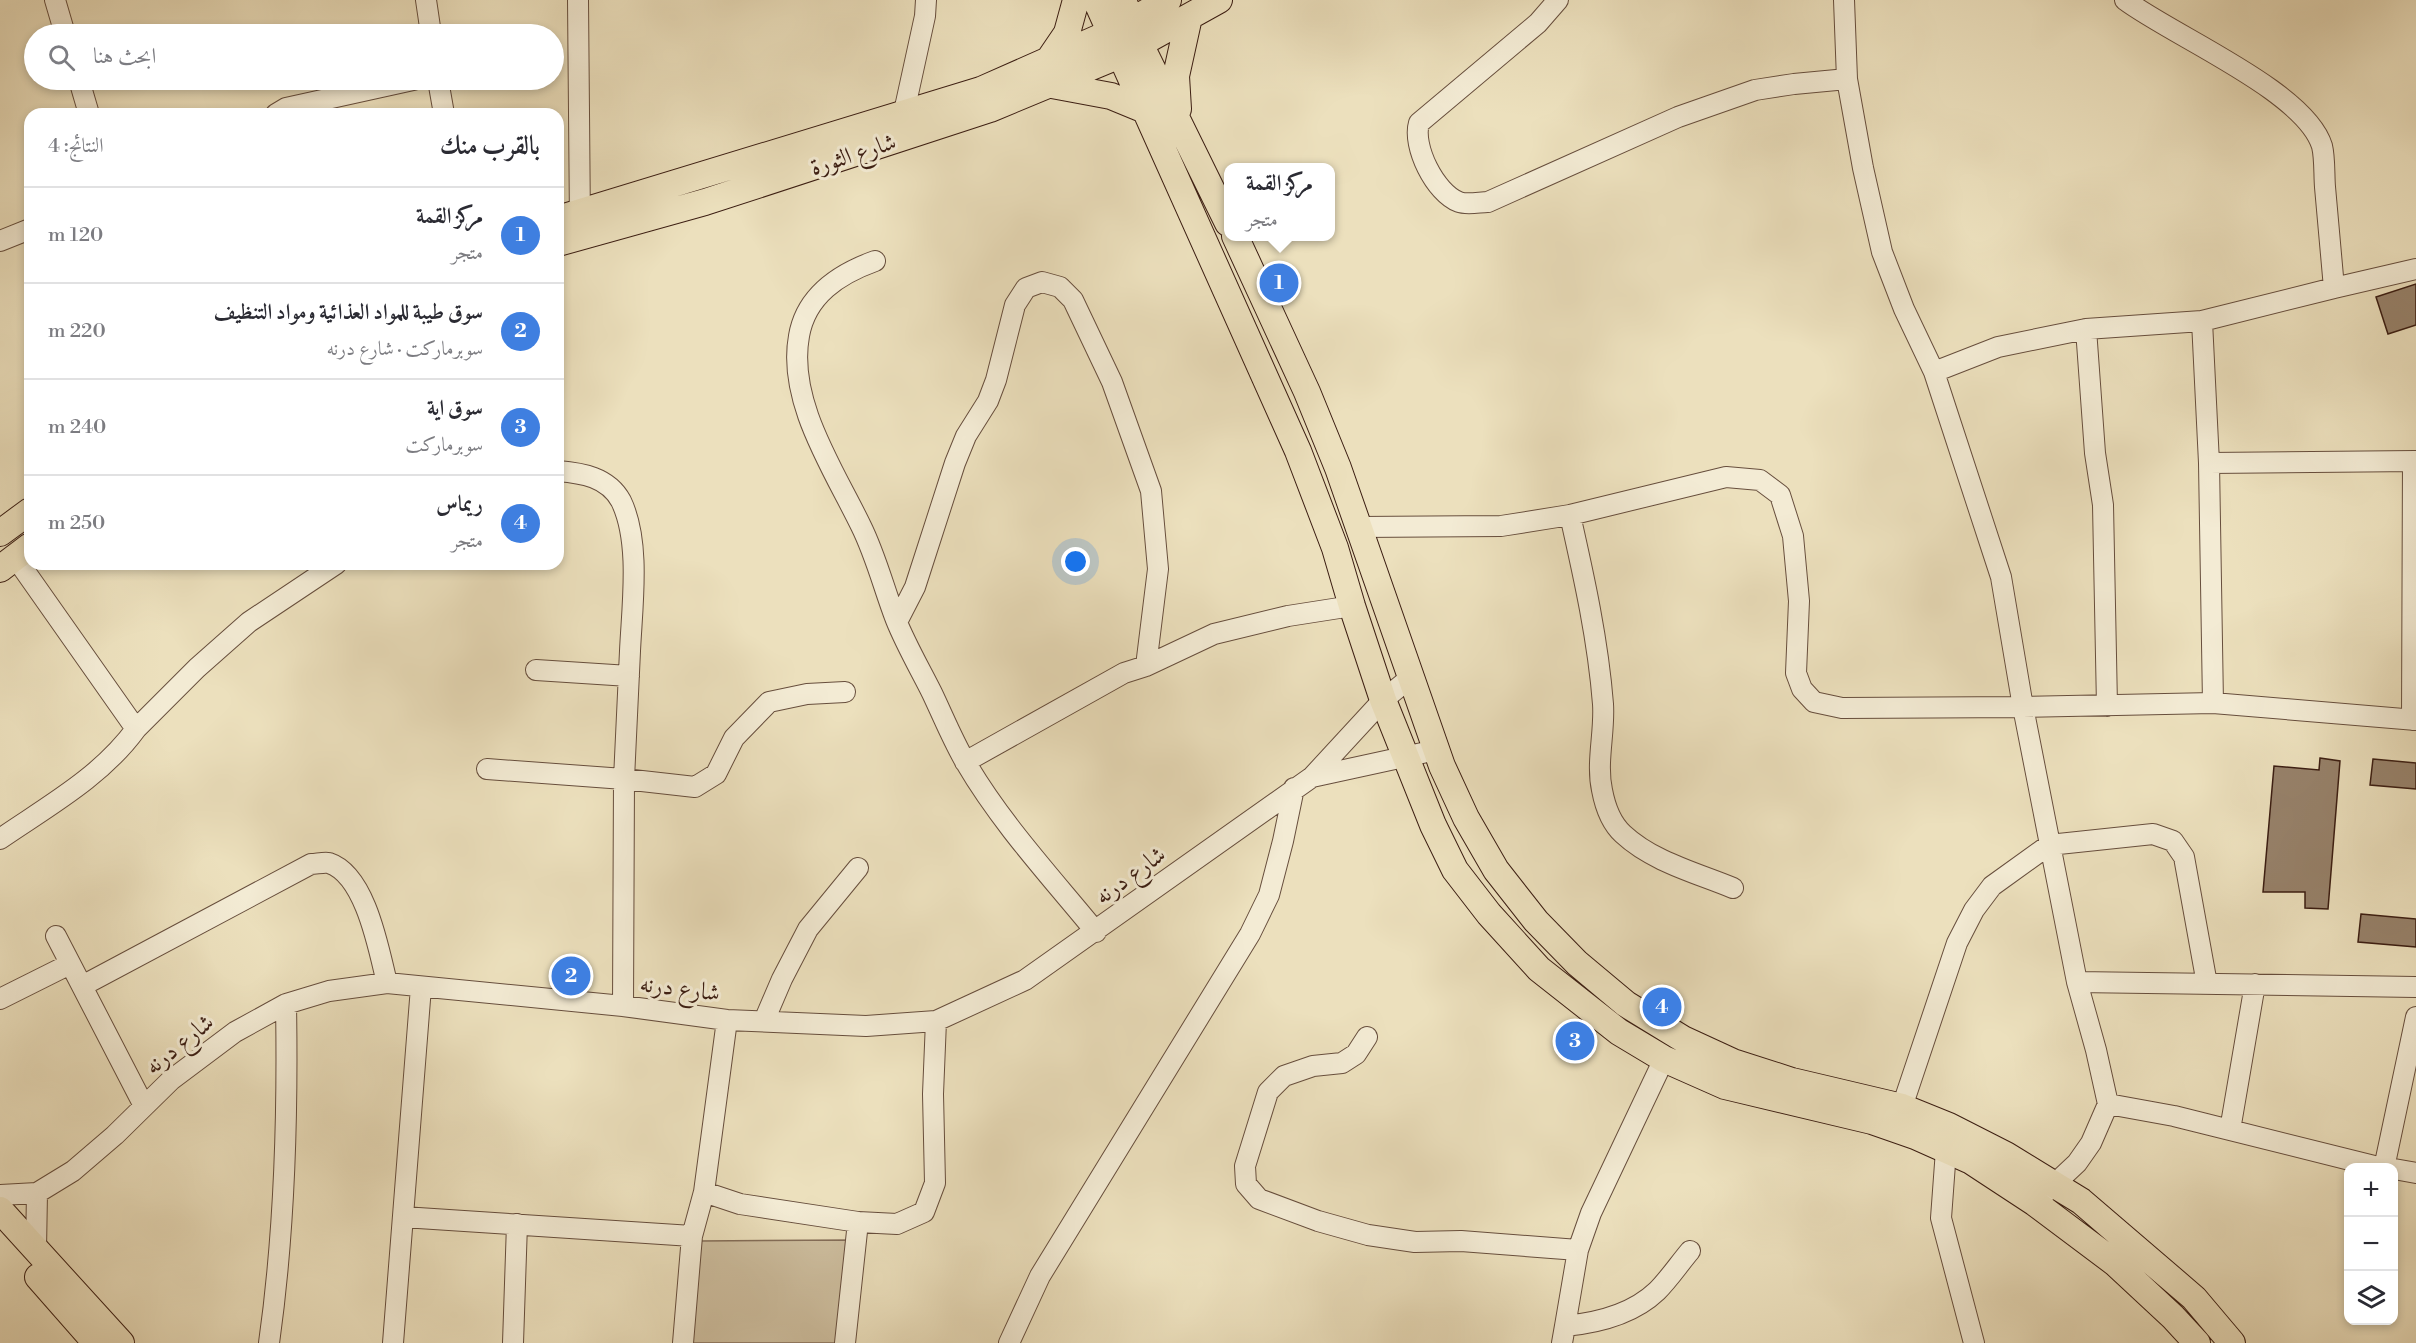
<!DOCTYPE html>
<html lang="ar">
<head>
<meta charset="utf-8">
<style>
  :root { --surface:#fff; --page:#f7f7f7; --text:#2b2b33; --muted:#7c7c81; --line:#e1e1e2; --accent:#8f2418 }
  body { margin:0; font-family:"Libre Bodoni",Amiri,serif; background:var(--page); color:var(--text); direction:rtl }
  .controls { position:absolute; right:18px; bottom:18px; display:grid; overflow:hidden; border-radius:12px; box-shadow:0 3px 9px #0003 }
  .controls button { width:54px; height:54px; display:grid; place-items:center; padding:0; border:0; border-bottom:2px solid var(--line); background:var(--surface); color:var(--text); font:30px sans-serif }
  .you { position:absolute; left:1076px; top:562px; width:21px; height:21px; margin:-15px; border:4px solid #fff; border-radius:50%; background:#1a73e8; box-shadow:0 0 0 9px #1a73e833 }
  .badge { display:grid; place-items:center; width:39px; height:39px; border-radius:50%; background:var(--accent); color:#fff; font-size:20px; font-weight:700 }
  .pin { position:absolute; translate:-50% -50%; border:3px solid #fff; box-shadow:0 2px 6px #0006 }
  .popup { position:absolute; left:1224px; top:163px; width:111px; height:78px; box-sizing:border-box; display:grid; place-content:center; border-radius:12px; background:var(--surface); filter:drop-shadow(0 2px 4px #0005); font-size:20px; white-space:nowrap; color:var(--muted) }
  .popup b { font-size:22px; color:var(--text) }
  .popup::after { content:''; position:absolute; left:50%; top:100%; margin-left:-12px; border:12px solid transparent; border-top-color:var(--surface) }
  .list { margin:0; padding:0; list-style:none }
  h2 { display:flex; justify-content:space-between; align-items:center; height:78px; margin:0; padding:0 24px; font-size:26px }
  h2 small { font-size:20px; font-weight:400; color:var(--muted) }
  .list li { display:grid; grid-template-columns:39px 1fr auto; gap:18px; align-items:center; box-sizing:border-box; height:96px; padding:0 24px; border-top:2px solid var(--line) }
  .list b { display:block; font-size:22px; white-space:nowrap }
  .list p { margin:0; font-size:20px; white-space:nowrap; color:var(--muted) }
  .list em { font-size:20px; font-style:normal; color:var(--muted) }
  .icon { flex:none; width:33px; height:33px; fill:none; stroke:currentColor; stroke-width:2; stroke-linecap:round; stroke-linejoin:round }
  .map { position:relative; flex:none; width:2416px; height:1343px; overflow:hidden; direction:ltr }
  .search { position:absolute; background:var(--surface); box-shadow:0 3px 9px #0003; left:24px; top:24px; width:540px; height:66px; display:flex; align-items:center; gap:15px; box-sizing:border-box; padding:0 21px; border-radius:33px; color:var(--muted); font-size:22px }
  .panel { position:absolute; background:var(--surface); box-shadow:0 3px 9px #0003; left:24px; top:108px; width:540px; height:462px; border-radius:18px; direction:rtl }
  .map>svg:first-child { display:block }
</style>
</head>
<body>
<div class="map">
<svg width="2416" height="1343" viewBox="0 0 2416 1343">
  <rect width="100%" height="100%" fill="#ece0bd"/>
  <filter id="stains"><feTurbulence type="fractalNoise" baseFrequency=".00333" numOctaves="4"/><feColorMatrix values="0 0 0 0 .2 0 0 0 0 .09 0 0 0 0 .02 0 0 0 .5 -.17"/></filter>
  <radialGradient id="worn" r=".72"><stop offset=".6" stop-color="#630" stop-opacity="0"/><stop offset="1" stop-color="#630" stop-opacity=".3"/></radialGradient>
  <path fill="#cebfa0" stroke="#846e59" stroke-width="1.5" d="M853,1240L841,1343H690L699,1241Z"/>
  <path fill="#97826b" stroke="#3b1d12" stroke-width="1.5" d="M2416,284V325L2388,334L2376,297Z
    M2320,758L2340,761L2328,909L2305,908V892H2263L2274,766L2319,770Z
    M2373,759L2416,763V789L2370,785Z
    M2361,914L2416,919V947L2358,942Z"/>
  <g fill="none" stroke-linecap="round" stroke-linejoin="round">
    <g stroke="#674e3d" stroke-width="22">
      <path id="minor" d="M55,0L65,34
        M426,0L431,34
        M578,0L580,225
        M1558,0L1538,23L1419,123C1412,146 1435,193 1459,202C1467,205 1480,202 1488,202L1678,117L1755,90L1794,84L1847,79
        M1844,0L1847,79L1863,168L1882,252L1904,309L1934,372L2001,577L2023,707L2213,703
        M79,80L89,114
        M438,80L444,114
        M904,112L925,16L926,0
        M276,114L286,108L413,80
        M0,241L30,229
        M875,261C839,274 806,295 799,336C787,401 834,470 861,526C876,556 884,589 896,620C906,645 920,669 932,693C943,716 953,741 966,763C1001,823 1051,877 1096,932
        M2334,288L2416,269
        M2202,321L2209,463L2213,703L2416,720
        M2086,329L2095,453L2103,505L2107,706
        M1934,372L1998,347L2086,329L2202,321L2334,288C2331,254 2328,221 2325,187C2324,175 2325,158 2322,146C2305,91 2173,36 2125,0
        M2209,463L2416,461
        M1570,515C1584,577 1598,640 1603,704C1605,732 1596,762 1602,790C1605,806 1611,823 1623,834C1653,862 1697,873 1733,888
        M1359,527L1501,526L1570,515L1726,477L1760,480L1780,495L1793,536L1799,601L1796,673L1802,689L1814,702L1842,708L2023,707L2077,982L2416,987
        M15,557L136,729L197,668L249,622L336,564
        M897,622L915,587L955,463L966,436L988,401L996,380L1015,305L1026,288L1042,282L1060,287L1073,300L1112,382L1151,491L1158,569L1146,666
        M536,670L629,676
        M2412,720L2413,461
        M965,762L1124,673L1146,666L1214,634L1288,616L1352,606
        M487,769L624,779C626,736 628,694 630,651C632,606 641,542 621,501C608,477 582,473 558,471
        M1312,777L1436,750
        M0,839C48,806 101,777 136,729
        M56,936L144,1106
        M2077,982L2096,1050L2108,1104
        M82,986L311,864C316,864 324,862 329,863C366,875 379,951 387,983
        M0,999L70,964
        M623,1006L624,779L695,787L716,774L734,738L769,702L807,694L845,692
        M764,1021L782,979L808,929L858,868
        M1367,1037L1356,1054L1342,1063L1313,1066L1284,1076L1268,1092L1245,1166L1246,1184L1259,1199L1318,1221L1368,1235L1415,1242L1461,1241L1578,1250
        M1902,1107L1957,943L1974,910L1992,886L2049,845L2153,834L2173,841L2184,857L2207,984
        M2230,1130L2255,984
        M1946,1150L1941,1218L1974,1343
        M2384,1168L2416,1017
        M2394,1169L2416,1173
        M704,1192L740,1204L858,1222L845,1343
        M2044,1194L2077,1163L2091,1143L2108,1104L2174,1116L2382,1168
        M0,1195L37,1193L73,1171L115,1135L171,1080L235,1032L286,1004L329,991L387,983L623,1006L727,1020L866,1026L936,1021L1025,980L1312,777L1383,700L1410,678
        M403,1217L692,1236
        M858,1222L897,1224L924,1212L935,1183L933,1094L936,1021
        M36,1249L37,1193
        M1565,1326L1578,1250L1591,1213L1664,1059
        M269,1343C285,1230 288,1118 286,1004
        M393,1343L421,987
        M513,1343L517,1224
        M683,1343L692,1236L704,1192L727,1020
        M1009,1343L1040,1276L1250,934L1269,895L1283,841L1294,788
        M1562,1343L1565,1326C1597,1323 1633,1314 1657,1291C1669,1279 1679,1264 1690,1251"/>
    </g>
    <g stroke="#3b1d12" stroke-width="28">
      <path id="major" d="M1096,0L1298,451L1335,548L1352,606L1383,700L1433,825L1455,870L1489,914L1539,969L1619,1032L1664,1059L1725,1086L1872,1121L1915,1136L1971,1161L2035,1203L2115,1263L2173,1317L2197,1343
        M1123,0L1140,44L1228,223
        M1050,58L1067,33L1076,0
        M1052,85L1111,96L1145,110
        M1178,109L1176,76L1189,17
        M558,219L981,90L1112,32L1168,0
        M1235,236L1307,392L1338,468L1442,766L1466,818L1496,870L1536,921L1577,963L1626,1004L1683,1039L1733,1062L1792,1081L1902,1107L1949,1126L2006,1155L2081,1201L2194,1298L2232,1343
        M558,243L705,202L990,109L1120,55L1219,0
        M0,533L30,511
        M0,569L30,546
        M0,1210L121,1343
        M38,1277L96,1343"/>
    </g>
    <use href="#minor" stroke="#f3ebd4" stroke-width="20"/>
    <use href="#major" stroke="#ece0bd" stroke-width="26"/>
  </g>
  <g text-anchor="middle" stroke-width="6" stroke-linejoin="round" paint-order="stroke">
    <g font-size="24" fill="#3b1d12" stroke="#f3ebd4">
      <text transform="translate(853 154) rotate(-18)" y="8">شارع الثورة</text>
      <text transform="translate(1130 875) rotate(-36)" y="8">شارع درنه</text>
      <text transform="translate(680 988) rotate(7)" y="8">شارع درنه</text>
      <text transform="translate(179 1044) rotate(-39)" y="8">شارع درنه</text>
    </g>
  </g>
  <rect width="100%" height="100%" filter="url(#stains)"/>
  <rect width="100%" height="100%" fill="url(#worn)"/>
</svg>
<div class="controls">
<button>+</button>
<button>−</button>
<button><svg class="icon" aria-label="layers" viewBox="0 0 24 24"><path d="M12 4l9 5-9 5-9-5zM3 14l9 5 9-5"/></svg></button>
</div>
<div class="you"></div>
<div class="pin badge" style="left:1279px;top:283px;background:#3f7fe0">1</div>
<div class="popup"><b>مركز القمة</b>متجر</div>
<div class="pin badge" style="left:571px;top:976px;background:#3f7fe0">2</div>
<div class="pin badge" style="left:1575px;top:1041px;background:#3f7fe0">3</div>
<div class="pin badge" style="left:1662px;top:1007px;background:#3f7fe0">4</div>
<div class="search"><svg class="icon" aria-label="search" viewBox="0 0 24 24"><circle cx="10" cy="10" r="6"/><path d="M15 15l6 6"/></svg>ابحث هنا</div>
<section class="panel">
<h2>بالقرب منك<small>النتائج: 4</small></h2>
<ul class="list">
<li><span class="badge" style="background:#3f7fe0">1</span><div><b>مركز القمة</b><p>متجر</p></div><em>120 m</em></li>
<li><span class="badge" style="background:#3f7fe0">2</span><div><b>سوق طيبة للمواد العذائية ومواد التنظيف</b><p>سوبرماركت · شارع درنه</p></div><em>220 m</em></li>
<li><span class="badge" style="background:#3f7fe0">3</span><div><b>سوق اية</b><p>سوبرماركت</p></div><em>240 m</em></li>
<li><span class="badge" style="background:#3f7fe0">4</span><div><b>ريماس</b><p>متجر</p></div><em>250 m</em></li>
</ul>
</section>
</div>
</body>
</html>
